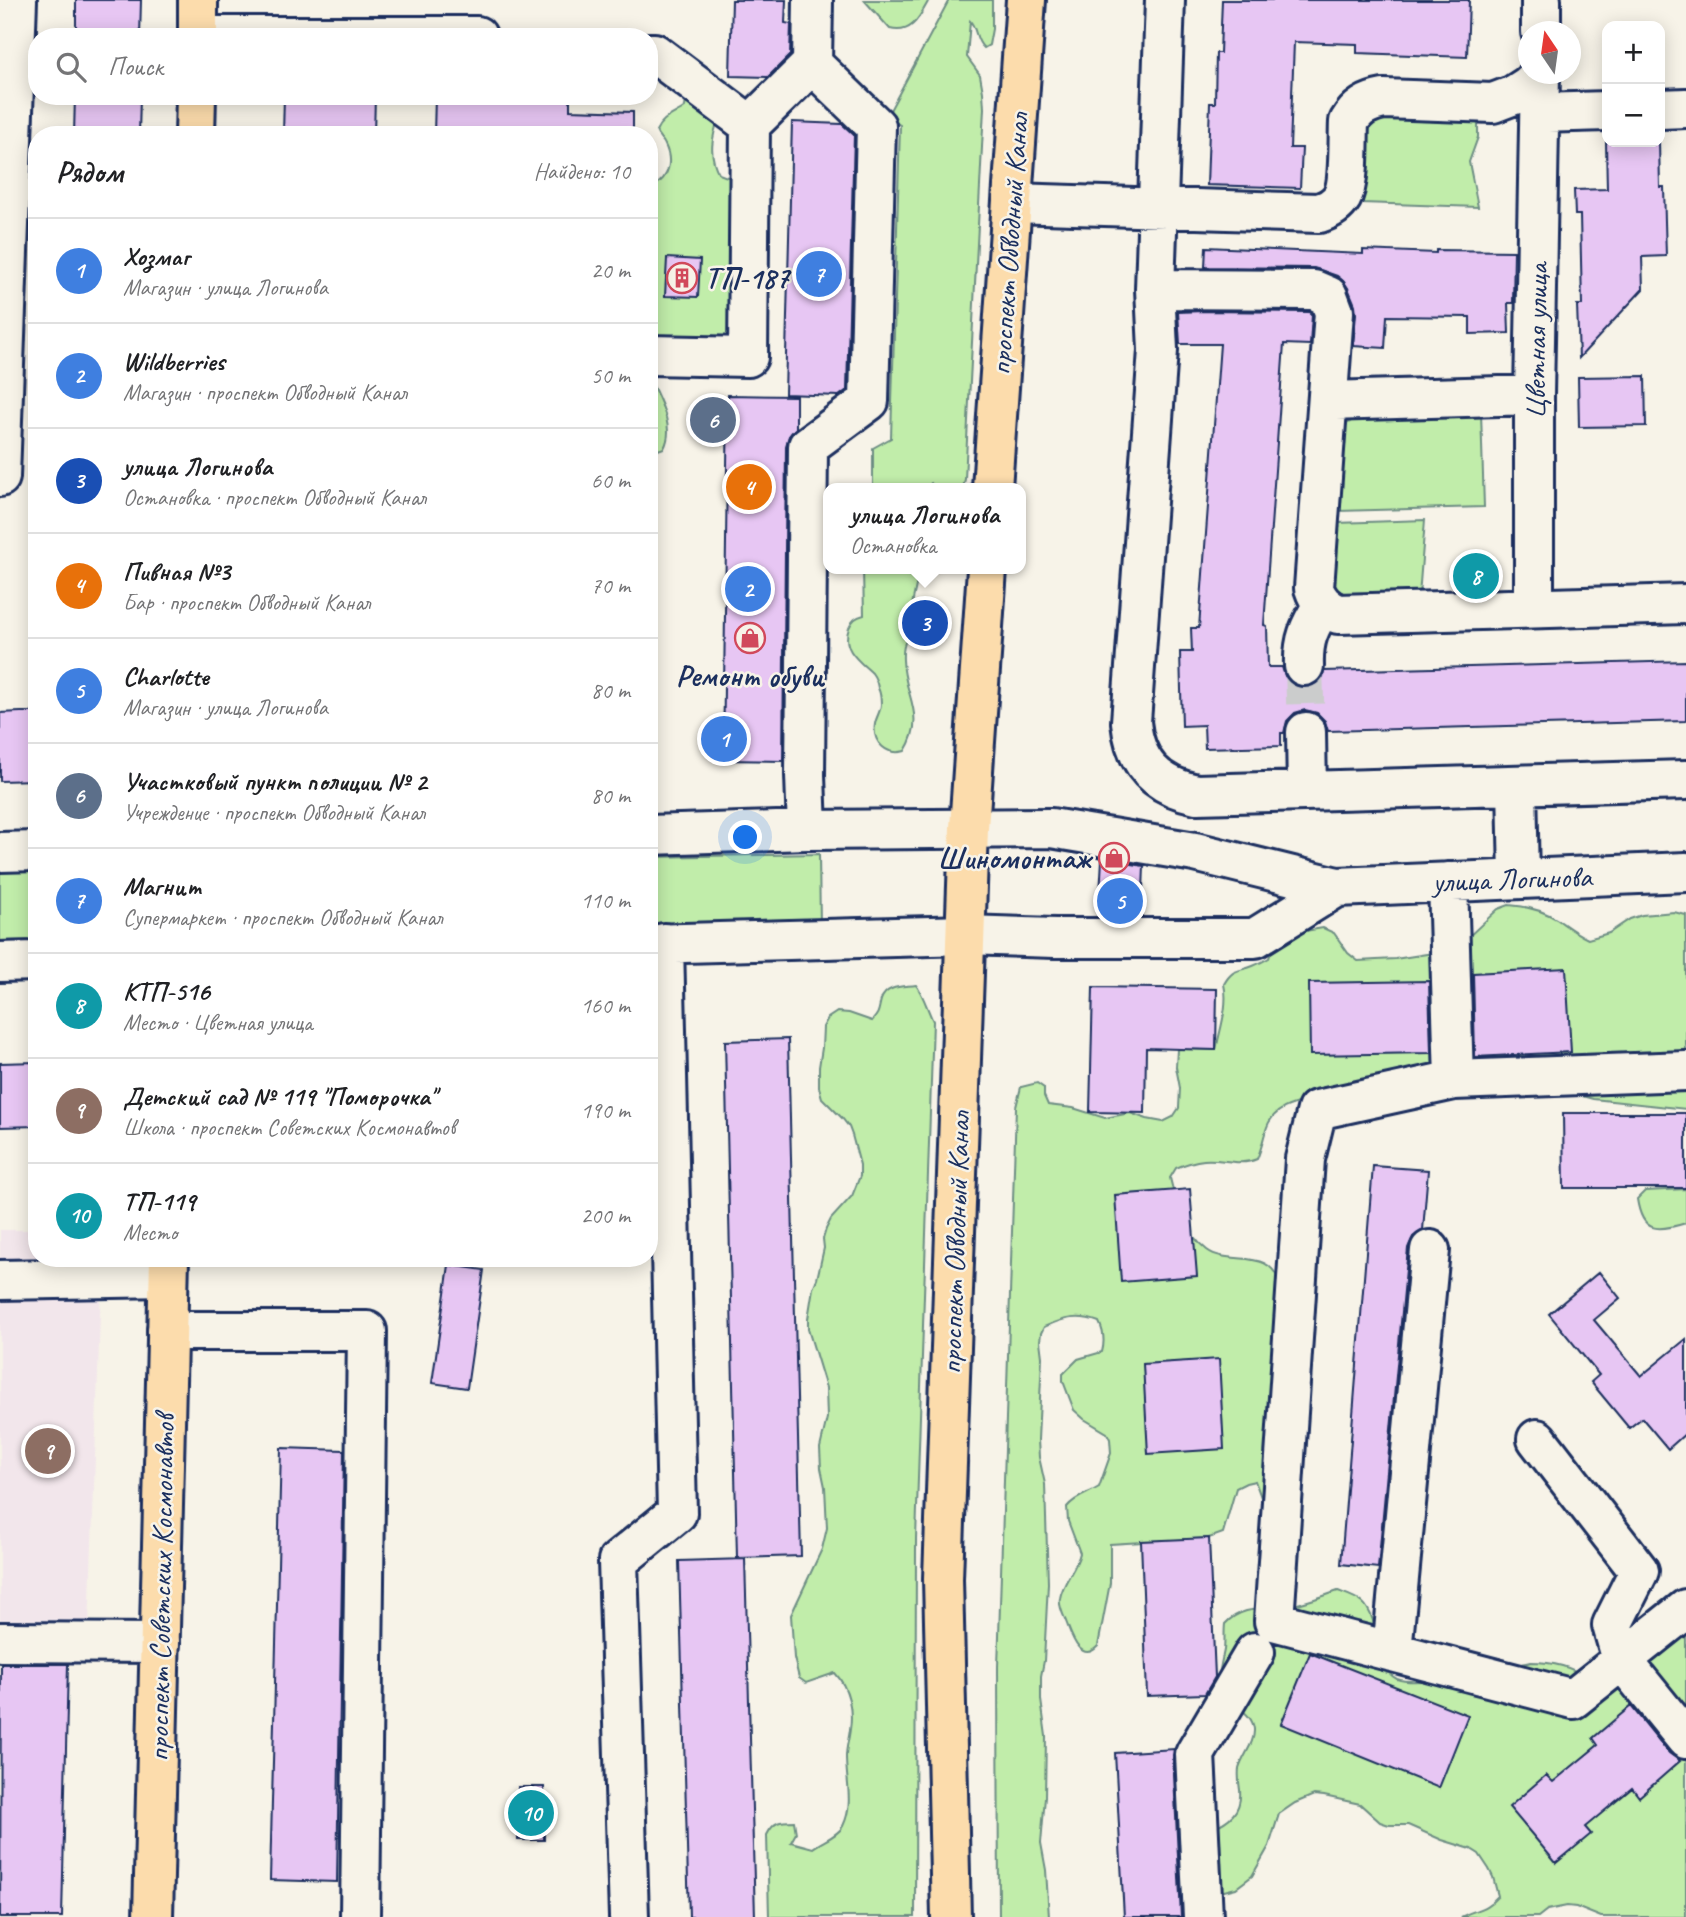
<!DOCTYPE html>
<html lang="ru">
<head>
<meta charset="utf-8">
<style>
  :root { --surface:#fff; --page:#f6f6f6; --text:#202124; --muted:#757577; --line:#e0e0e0; --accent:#d1495b }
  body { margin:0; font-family:Caveat,sans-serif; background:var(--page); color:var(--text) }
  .controls { position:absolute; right:21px; top:21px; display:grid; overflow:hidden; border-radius:14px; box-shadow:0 4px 18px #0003 }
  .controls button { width:63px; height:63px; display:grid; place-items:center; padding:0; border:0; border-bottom:2px solid var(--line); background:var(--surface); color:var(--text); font:35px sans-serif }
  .compass { position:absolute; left:1518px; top:21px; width:63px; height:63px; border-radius:50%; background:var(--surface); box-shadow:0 4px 18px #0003; rotate:347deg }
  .you { position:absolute; left:746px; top:838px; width:24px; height:24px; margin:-18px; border:5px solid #fff; border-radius:50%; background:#1a73e8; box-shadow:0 0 0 10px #1a73e833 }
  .badge { display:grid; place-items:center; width:46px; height:46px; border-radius:50%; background:var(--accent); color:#fff; font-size:23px; font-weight:700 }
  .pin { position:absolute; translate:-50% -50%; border:4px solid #fff; box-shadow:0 2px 7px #0006 }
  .popup { position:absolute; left:823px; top:483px; width:203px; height:91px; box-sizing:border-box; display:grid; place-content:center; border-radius:14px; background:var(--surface); filter:drop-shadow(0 2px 5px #0005); font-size:23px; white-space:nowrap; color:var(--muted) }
  .popup b { font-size:26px; color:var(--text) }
  .popup::after { content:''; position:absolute; left:50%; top:100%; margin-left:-14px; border:14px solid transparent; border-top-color:var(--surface) }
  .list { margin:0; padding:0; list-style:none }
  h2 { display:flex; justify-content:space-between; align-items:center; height:91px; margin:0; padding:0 28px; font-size:30px }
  h2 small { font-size:23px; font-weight:400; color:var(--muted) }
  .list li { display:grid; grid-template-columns:46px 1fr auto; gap:21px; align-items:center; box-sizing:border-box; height:105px; padding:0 28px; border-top:2px solid var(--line) }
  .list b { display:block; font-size:26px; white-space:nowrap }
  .list p { margin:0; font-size:23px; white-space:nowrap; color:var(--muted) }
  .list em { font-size:23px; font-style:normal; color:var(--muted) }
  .icon { flex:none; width:38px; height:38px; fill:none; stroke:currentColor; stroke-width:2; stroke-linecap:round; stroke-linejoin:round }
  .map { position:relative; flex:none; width:1686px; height:1917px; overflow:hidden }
  .search { position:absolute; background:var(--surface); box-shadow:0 4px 18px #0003; left:28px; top:28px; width:630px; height:77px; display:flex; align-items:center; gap:18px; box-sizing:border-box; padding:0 24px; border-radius:28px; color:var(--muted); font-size:26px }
  .panel { position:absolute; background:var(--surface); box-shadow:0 4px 18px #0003; left:28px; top:126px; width:630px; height:1141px; border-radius:28px }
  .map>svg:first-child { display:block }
</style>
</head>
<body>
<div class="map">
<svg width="1686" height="1917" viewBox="0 0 1686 1917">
  <rect width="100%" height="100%" fill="#f7f3e8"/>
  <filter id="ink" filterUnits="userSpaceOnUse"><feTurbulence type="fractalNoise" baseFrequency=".0143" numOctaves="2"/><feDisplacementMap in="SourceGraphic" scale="14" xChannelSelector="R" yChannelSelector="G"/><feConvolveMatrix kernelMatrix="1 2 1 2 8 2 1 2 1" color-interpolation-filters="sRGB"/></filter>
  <g filter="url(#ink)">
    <path fill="#f2e6eb" d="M0,1230H37V1258H102L89,1629L0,1625Z"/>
    <path fill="#c1edaa" stroke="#6e8e84" stroke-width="2" d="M864,0H929C920,16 912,35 890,29Z
      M949,0H992V29L989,45L984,48C975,41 977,28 970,21L967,57L980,75L983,92L984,108L965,479L963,488H935L931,483L927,488H873V448L891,438L900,125L890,119L888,114Z
      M686,100L719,117C712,137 708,155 719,174L727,177L744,174L760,334L649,365V181L654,186C669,178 673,161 665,145C663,139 658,138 656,131C662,117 674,115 685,107Z
      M1385,118L1478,121V137L1469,162L1478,207L1362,203L1365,138L1372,124Z
      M649,377C658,398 676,426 664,448L649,453Z
      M1481,412L1484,507L1338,511L1344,429L1347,424L1357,417Z
      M1425,520L1419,596H1343L1337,590L1333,580L1337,523Z
      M863,569H917C919,582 913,593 912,607C911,612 912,618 911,623C908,638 902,643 903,660C904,696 927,715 905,751C887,756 872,743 875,724C876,717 881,711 881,704C881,699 880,692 878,688C877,682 875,677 872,673C859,661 841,649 849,628C852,620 856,617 864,615Z
      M819,854L820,926L649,928V857Z
      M37,868V940L0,941V869Z
      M1509,905C1525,906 1544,911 1558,920C1568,927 1577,934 1588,939L1609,933L1630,919L1642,915L1674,912L1686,915V1109L1593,1099L1571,1093L1318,1098C1298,1103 1275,1105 1267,1127C1263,1138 1262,1148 1257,1159C1239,1167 1223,1158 1204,1160C1195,1161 1185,1164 1176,1168L1170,1178C1176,1204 1185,1233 1207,1250C1230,1267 1271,1246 1280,1285L1271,1497L1262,1500L1255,1481L1246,1483L1236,1488L1223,1533L1209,1538L1110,1544V1583L1098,1646C1081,1664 1072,1637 1067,1624C1064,1616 1058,1606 1060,1598C1063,1581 1076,1570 1080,1553L1068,1521L1067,1507C1076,1496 1088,1494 1099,1487L1111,1453L1110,1439L1107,1433L1084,1419L1074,1410L1063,1381V1374L1078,1359L1102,1352C1105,1341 1104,1332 1099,1322C1078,1314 1064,1318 1044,1327L1041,1333L1040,1341L1042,1357L1038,1440L1039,1457L1045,1484L1048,1583L1044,1661L1041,1676V1700L1046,1736L1045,1797L1041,1843L1046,1870L1049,1917H999L998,1667L1016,1107L1021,1087L1037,1083L1044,1088V1096L1048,1105L1073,1108L1105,1118L1130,1113L1147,1119L1163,1122L1173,1117L1179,1108L1180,1088L1176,1067L1177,1049L1216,1050C1220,1029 1229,1005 1224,984C1233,968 1238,972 1253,966C1258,964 1264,961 1269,958L1272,949L1299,932L1323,928L1334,933L1348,953L1358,961L1395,959L1433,953L1465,940L1498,909Z
      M916,985C924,996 927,1009 933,1021L916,1539L915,1917H769L767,1835C774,1821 780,1821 794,1821L796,1833L791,1842L813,1848C822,1841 838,1836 843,1826C854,1804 846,1781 846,1757C846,1747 849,1739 850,1729C853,1710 849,1688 835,1673L806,1683L799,1678L794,1658L791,1615L822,1549L827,1528L825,1487L821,1468L820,1448L827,1418L826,1388L808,1329V1319L813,1288L817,1279L824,1248L823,1239L826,1229L831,1219L852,1196L860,1176V1165L852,1135L849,1127L842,1118L822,1098L819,1087V1067L822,1048L823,1027L828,1018L837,1012L849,1013L872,1021C880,1012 878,1011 881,1000C886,985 903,987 916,985Z
      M1686,1189V1223C1657,1232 1642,1233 1637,1199L1645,1191Z
      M1338,1591C1346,1594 1356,1597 1363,1603C1382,1621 1374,1669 1397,1679C1420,1688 1503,1668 1531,1662C1550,1662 1571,1666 1587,1678L1686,1625V1917H1601L1576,1907L1567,1906L1547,1910L1538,1917H1461C1476,1909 1486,1910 1498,1896L1493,1877L1489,1869L1479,1854L1471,1849L1442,1840L1408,1825H1389L1380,1822L1360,1804L1324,1796L1314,1795L1295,1803L1279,1814L1269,1846L1252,1876L1236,1888L1216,1893L1211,1829C1229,1821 1242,1812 1240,1790C1239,1783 1238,1776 1239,1769C1243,1755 1255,1743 1254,1729C1252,1711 1231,1706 1224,1692C1216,1676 1221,1666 1224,1650C1225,1642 1224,1632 1225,1624C1244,1603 1270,1611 1294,1605C1309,1601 1324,1596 1338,1591Z"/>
    <path fill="#e7c6f3" stroke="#1b2f5e" stroke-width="2" d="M76,0H141L140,37H76Z
      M732,0H786L785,23L791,24L790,55L768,77L730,76Z
      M1222,0H1469L1467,57L1357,53V44L1294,42L1290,148H1302L1300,188L1207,185L1210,103H1215L1216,53H1220Z
      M75,96H140L139,135H74Z
      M284,96H375L374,135H283Z
      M435,96H570V110L633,112V135H434Z
      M792,122L842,124L854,135L847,390L839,396L785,394Z
      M1606,142H1659L1660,187H1664L1666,256L1642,257L1643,289L1579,358L1577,305H1582L1580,215H1575L1574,190L1607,189Z
      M1206,247L1363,254V250L1436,253V250L1514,251L1513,303H1508L1509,333L1470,334V317L1387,316L1385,348L1353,346L1356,314L1355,305L1348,288L1343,281L1337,276L1314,268L1205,267Z
      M667,258L700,260L698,297L665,296Z
      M1203,311L1309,312L1312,315L1310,345L1284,344L1264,625L1267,626L1268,667H1282L1285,676L1293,685L1305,688L1316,684L1323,677L1324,671L1686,661V721L1328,731L1325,721L1317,713L1305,710L1295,713L1287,721L1284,733H1281V746L1205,748L1204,725L1182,726L1180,652H1192L1191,628H1199L1220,344H1180L1178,312Z
      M1645,376L1646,426L1579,427L1578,377Z
      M728,395L796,396V428L789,436L786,446L783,761L723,760Z
      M21,712H37V780L0,781V713Z
      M1102,859L1144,866L1142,914L1099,912Z
      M1566,968L1571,1052L1475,1057L1473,973Z
      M1429,981L1431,1053L1310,1055L1309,983Z
      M1093,987L1217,989L1216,1050L1146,1048L1145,1113L1090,1112Z
      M788,1039L801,1556L737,1558L725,1041Z
      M37,1062V1126L0,1127V1063Z
      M1563,1113H1686V1188H1564Z
      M1373,1166L1428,1170L1423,1230L1413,1237L1408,1248L1378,1568L1341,1564Z
      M1190,1189L1197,1276L1121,1282L1115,1195Z
      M449,1265L484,1270L467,1388L432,1383Z
      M1599,1272L1620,1298L1594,1320L1641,1376L1686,1339V1433L1668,1449L1642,1418L1629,1428L1591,1382L1599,1375L1549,1314Z
      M1219,1359L1224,1449L1148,1454L1143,1364Z
      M281,1448L344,1450L337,1882L270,1880Z
      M1209,1538L1215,1677L1205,1694L1147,1696L1141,1541Z
      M745,1559L755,1917H689L679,1561Z
      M1310,1653L1468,1715L1439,1788L1281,1724Z
      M1,1664H68L62,1917H0Z
      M1631,1706L1669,1753L1680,1761L1639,1797L1632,1788L1585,1827L1591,1834L1556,1863L1509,1807L1546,1775L1553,1782L1598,1745L1593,1738Z
      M1174,1749L1173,1755L1181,1917H1124L1115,1753Z
      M518,1787H544V1840H518Z"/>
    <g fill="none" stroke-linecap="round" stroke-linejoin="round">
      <path stroke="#cbcccc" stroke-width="38" stroke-dasharray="38 19" stroke-linecap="butt" d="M1304,666L1306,732"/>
      <g stroke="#1b2f5e" stroke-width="44">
        <path id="minor" d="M1165,0L1155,289L1158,350L1131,722C1135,763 1156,786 1197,794L1686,780
          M1541,32V0
          M198,36H477
          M649,53H654L750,125
          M1660,109L1686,108
          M1540,113L1607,111
          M1013,203L1319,213C1329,210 1337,205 1342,197C1350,183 1348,140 1349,122C1357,108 1367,102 1384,99L1493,103L1514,95L1528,86L1540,75
          M1155,289L1314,290L1328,296L1334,312L1314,588C1318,601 1325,608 1338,614L1686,604
          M649,355L748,357L750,125L812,64
          M1328,401L1534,395
          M0,477L17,0
          M1534,608V395L1540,74
          M1304,666C1303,640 1309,627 1323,605
          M1306,732L1307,791
          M1517,785L1519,879
          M807,830L805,775L808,446L869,401L876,126L812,64L813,0
          M649,835L807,830L1051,828L1195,852L1337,887L1686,872
          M0,852L37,851
          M1448,882L1454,1080L1317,1110L1305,1159L1274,1621L1573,1699L1686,1609
          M649,944L966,935L1055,938H1255L1337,887
          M0,962L37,961
          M1454,1080L1686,1071
          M0,1280L168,1277
          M167,1331H367L360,1917
          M1537,1439L1639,1571L1612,1625L1622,1660L1686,1739
          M0,1642L160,1643
          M1392,1652L1430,1250
          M629,1917L618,1561L677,1513L664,943
          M1203,1917L1195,1754L1255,1652"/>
      </g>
      <g stroke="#1b2f5e" stroke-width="44">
        <path id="major" d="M198,37V0
          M195,135L196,96
          M992,488L1026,0
          M153,1917L169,1258
          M951,1917L943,1579L969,828L987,569"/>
      </g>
      <use href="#minor" stroke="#f7f3e8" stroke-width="38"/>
      <use href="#major" stroke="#fcdcac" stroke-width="38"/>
    </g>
  </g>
  <defs>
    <g id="building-ring" transform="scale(1.575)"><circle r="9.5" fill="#f7f3e8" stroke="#d1495b" stroke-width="1.5"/><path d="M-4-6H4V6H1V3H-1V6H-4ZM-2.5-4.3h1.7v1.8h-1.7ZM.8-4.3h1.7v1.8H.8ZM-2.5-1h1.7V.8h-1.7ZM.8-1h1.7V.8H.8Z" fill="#d1495b"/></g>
    <g id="shop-ring" transform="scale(1.575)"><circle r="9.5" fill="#f7f3e8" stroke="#d1495b" stroke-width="1.5"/><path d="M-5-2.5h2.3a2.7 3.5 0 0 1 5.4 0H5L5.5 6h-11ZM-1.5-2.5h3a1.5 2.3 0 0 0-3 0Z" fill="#d1495b"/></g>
  </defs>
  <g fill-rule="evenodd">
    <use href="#building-ring" x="682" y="278"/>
    <use href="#shop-ring" x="750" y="638"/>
    <use href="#shop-ring" x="1114" y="858"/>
  </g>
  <g text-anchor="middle" stroke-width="5" stroke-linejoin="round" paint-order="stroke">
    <g font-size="30" fill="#1b2f5e" stroke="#f7f3e8">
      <text transform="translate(1009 244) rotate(-86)" y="10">проспект Обводный Канал</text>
      <text transform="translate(1536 341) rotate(-89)" y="10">Цветная улица</text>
      <text transform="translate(1512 879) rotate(-2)" y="10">улица Логинова</text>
      <text transform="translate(955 1243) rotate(-88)" y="10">проспект Обводный Канал</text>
      <text transform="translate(161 1588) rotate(-89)" y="10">проспект Советских Космонавтов</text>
    </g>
    <g font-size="30" font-weight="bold" fill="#1b2f5e" stroke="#f7f3e8" text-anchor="start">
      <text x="705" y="288">ТП-187</text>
      <text x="750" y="686" text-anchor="middle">Ремонт обуви</text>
      <text x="1091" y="868" text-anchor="end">Шиномонтаж</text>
    </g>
  </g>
</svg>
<div class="controls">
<button>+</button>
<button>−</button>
</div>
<svg class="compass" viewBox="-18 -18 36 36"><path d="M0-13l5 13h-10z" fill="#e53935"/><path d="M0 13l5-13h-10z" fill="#757577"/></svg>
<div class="you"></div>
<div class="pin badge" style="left:724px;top:739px;background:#3f7fe0">1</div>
<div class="pin badge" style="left:748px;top:589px;background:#3f7fe0">2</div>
<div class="pin badge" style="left:925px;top:623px;background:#1a4fb4">3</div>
<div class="popup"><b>улица Логинова</b>Остановка</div>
<div class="pin badge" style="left:749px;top:487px;background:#e8710a">4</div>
<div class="pin badge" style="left:1120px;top:901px;background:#3f7fe0">5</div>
<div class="pin badge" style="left:713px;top:420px;background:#5c6f8a">6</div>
<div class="pin badge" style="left:819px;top:274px;background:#3f7fe0">7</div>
<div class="pin badge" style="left:1476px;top:576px;background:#0f9aa8">8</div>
<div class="pin badge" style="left:48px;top:1451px;background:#8d6e63">9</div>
<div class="pin badge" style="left:531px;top:1813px;background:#0f9aa8">10</div>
<div class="search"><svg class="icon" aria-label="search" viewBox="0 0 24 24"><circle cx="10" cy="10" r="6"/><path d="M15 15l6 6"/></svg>Поиск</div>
<section class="panel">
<h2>Рядом<small>Найдено: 10</small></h2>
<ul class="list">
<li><span class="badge" style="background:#3f7fe0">1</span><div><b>Хозмаг</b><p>Магазин · улица Логинова</p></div><em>20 m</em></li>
<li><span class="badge" style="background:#3f7fe0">2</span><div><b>Wildberries</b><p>Магазин · проспект Обводный Канал</p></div><em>50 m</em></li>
<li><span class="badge" style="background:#1a4fb4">3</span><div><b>улица Логинова</b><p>Остановка · проспект Обводный Канал</p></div><em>60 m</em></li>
<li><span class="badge" style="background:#e8710a">4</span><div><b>Пивная №3</b><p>Бар · проспект Обводный Канал</p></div><em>70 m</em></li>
<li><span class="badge" style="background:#3f7fe0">5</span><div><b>Charlotte</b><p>Магазин · улица Логинова</p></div><em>80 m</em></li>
<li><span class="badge" style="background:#5c6f8a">6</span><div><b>Участковый пункт полиции № 2</b><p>Учреждение · проспект Обводный Канал</p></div><em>80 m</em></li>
<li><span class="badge" style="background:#3f7fe0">7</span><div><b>Магнит</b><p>Супермаркет · проспект Обводный Канал</p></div><em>110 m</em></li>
<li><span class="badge" style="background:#0f9aa8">8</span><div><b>КТП-516</b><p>Место · Цветная улица</p></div><em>160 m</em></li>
<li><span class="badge" style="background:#8d6e63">9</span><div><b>Детский сад № 119 &quot;Поморочка&quot;</b><p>Школа · проспект Советских Космонавтов</p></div><em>190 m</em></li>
<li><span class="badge" style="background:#0f9aa8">10</span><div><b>ТП-119</b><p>Место</p></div><em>200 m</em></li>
</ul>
</section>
</div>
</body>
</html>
